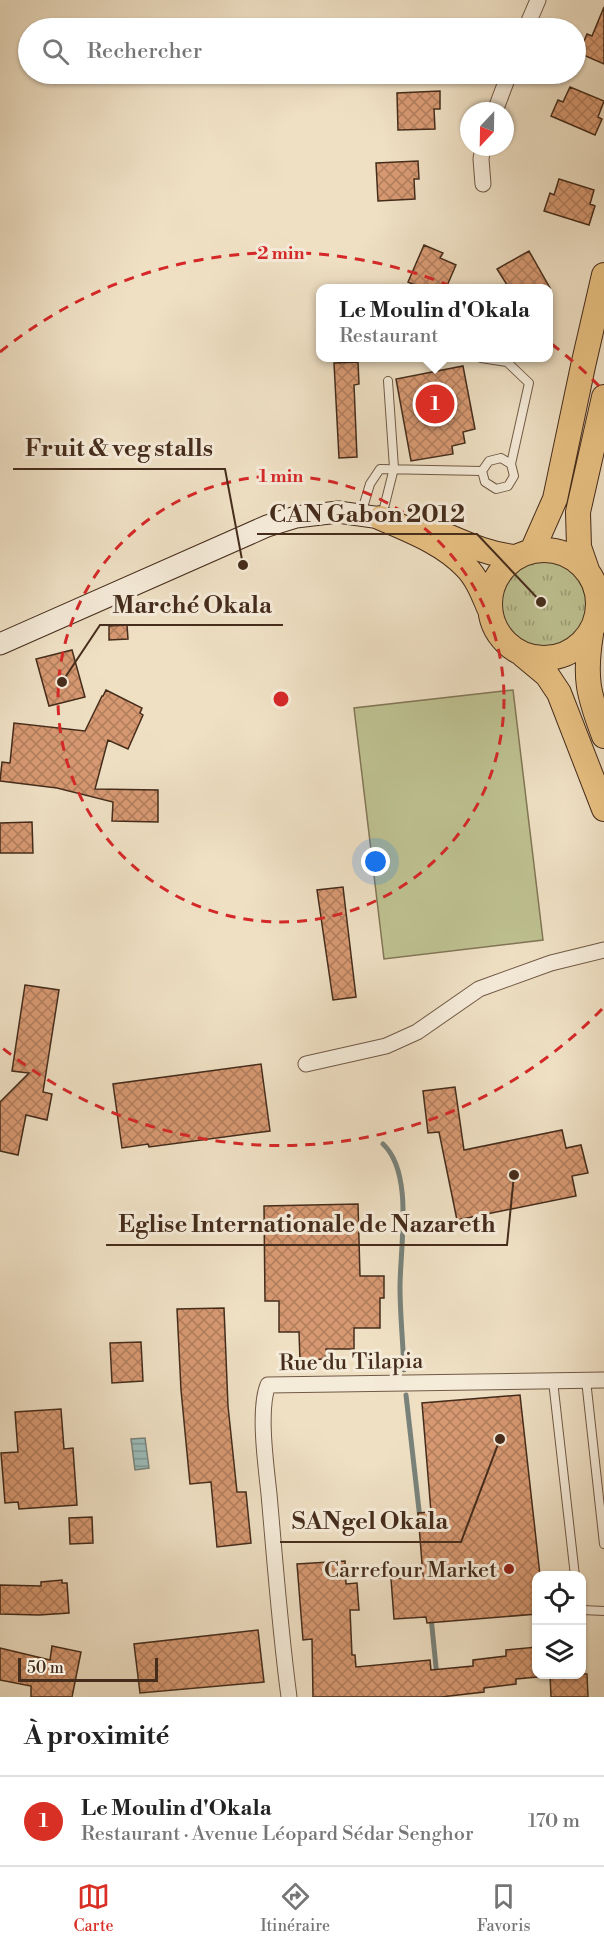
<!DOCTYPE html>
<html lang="fr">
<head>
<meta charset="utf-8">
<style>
  :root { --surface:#fff; --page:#f2f2f2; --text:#222; --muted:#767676; --line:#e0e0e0; --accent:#d93025 }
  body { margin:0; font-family:"Libre Bodoni",serif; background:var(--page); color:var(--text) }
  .controls { position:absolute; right:18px; bottom:18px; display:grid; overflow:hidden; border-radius:12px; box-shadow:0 2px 4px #0004 }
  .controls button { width:54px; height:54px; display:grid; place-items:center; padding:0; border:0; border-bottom:2px solid var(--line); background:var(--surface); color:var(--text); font:30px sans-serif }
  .compass { position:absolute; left:460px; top:102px; width:54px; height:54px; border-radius:50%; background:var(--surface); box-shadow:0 2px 4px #0004; rotate:202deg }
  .scale { position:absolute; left:18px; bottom:15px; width:140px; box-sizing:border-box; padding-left:6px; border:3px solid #452c1b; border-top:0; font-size:16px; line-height:21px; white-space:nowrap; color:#452c1b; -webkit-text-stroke:4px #f5ebd9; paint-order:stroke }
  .you { position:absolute; left:376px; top:862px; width:21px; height:21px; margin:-15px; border:4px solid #fff; border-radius:50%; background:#1a73e8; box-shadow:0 0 0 9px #1a73e833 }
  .badge { display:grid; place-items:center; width:39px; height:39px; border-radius:50%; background:var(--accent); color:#fff; font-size:20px; font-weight:700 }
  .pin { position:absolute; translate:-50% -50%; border:3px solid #fff; box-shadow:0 2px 6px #0006 }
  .popup { position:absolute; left:316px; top:284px; width:237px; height:78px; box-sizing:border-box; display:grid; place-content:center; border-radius:12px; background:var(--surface); filter:drop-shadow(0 2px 4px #0005); font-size:20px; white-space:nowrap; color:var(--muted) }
  .popup b { font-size:22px; color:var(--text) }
  .popup::after { content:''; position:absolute; left:50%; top:100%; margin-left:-12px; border:12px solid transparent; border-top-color:var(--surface) }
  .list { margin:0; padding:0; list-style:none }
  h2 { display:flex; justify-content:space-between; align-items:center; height:78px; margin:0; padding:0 24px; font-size:26px }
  h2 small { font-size:20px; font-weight:400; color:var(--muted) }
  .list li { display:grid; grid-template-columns:39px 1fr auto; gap:18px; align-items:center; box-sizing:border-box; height:90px; padding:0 24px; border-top:2px solid var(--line) }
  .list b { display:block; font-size:22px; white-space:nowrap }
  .list p { margin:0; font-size:20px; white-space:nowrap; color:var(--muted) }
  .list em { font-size:20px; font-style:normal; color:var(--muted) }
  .icon { flex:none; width:33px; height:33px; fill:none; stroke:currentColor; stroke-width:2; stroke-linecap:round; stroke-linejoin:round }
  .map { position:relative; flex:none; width:604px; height:1697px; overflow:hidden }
  .search { position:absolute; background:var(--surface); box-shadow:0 2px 4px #0004; left:18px; right:18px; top:18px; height:66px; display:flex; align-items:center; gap:15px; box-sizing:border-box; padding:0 21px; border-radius:33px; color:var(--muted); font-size:22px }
  .sheet { height:168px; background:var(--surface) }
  nav { display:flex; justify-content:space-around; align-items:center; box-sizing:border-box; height:84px; border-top:2px solid var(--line); background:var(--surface); font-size:16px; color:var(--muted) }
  nav a { display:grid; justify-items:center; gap:3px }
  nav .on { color:var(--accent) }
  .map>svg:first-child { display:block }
</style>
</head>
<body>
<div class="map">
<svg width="604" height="1697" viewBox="0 0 604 1697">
  <defs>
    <pattern id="grass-tufts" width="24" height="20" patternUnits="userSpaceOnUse" patternTransform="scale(1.5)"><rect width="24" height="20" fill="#bec191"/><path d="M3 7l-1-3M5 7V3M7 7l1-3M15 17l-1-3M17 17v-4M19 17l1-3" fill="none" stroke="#9c9d76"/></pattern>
    <pattern id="water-rules" width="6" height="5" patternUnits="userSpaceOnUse" patternTransform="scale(1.5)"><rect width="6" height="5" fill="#9bbcba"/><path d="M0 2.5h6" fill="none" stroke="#809996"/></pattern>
    <pattern id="building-cross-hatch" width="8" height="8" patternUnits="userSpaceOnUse" patternTransform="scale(1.5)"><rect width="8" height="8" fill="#d79972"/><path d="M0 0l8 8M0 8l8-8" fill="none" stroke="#b07d5d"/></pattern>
  </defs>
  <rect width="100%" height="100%" fill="#efe0c4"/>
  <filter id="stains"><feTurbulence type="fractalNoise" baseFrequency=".00333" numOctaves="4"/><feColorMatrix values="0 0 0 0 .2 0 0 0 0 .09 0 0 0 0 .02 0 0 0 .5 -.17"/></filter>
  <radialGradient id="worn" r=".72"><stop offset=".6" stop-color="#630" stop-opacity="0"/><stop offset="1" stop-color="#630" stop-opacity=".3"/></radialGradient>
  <path fill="url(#grass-tufts)" stroke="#827656" stroke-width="1.5" d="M501 603a44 44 0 1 1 88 0a44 44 0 1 1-88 0Z"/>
  <path fill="#bec191" stroke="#827656" stroke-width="1.5" d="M513,690L543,940L384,959L354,708Z"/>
  <path fill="url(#water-rules)" stroke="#79827a" stroke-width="1.5" d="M145,1438L149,1468L135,1470L131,1439Z"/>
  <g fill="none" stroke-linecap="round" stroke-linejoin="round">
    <path stroke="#79827a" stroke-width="5" d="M383,1144C414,1173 400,1247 400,1287C400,1314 403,1342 404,1370
      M406,1395L420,1519
      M431,1617L437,1677"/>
  </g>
  <path fill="url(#building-cross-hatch)" stroke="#452c1b" stroke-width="1.5" d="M604,7V64L579,53L587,34L592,36Z
    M570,87L604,101L598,117L602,119L595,135L551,116L558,100L563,102Z
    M440,91V109H434L435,129L398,130L397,93Z
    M418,161L419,179H414L415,199L378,201L376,163Z
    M559,179L594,190L590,204L595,206L589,225L544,211L550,193L554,195Z
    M424,245L443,253L440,258L456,265L446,288H422L408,282Z
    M529,251L550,288H509L497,269Z
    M358,362L359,384L354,385L357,457L339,458L334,363Z
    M463,366L475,429L463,432L465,443L452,446L453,454L411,461L396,379Z
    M127,625L128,639L109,640V626Z
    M72,650L85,697L49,706L36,659Z
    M106,690L142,708L140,713L143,715L128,749L108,740L95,789L158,790V822L112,821L113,802L57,788L0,781L2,762L10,763L14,723L85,731L102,696H103Z
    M32,822L33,853H0V823Z
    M343,887L356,997L333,1000L317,890Z
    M25,985L59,990L43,1092L52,1094L47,1120L26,1115L18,1155L0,1151V1102L29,1073L12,1071Z
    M261,1064L270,1131L149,1147L148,1144L122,1148L113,1084Z
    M455,1087L464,1150L562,1130L566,1148L581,1145L588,1173L572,1176L576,1196L457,1220L439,1132L428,1133L423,1091Z
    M358,1204L360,1276H384V1298H380V1328H354V1349H326V1359L300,1360L299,1332H279V1301H265L264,1206Z
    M224,1308L228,1406L237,1492H246L251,1543L217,1547L211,1482L190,1484L181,1390L177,1309Z
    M141,1342L143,1381L112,1383L110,1343Z
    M520,1395L540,1575H537V1614L427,1623L426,1617L394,1619L391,1579L423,1576L418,1513L431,1512L422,1403Z
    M61,1409L64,1449L73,1448L77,1505L19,1509L18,1502L5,1503L1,1453L18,1452L15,1412Z
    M92,1517L93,1543L70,1544L69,1518Z
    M345,1561L346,1584L357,1583L359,1610H350L352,1655H355L356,1667L430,1660L431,1670L473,1666V1660L506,1656V1650L537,1647V1677L516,1679V1684L484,1688V1692L441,1697H313L312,1639L303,1640L297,1564Z
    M62,1580V1583H67L69,1613L39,1615L0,1614V1585L41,1586V1582Z
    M258,1630L264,1682L140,1693L134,1644Z
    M52,1646L81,1652L72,1697H31V1686L0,1680V1648L50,1660Z
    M550,1674H587L588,1697H551Z"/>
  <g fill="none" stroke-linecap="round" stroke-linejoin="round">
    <g stroke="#705945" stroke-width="10">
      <path id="lane" d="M481,358L507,362L529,383L511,464L514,476L508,486L496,489L485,482L482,471L489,461L501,458L511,464
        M361,514L370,484L380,469L482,471
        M382,516L394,468L388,381
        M586,1380L604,1544
        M553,1381L575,1576
        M582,1610L604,1611"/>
    </g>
    <g stroke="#705945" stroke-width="17">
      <path id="street" d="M526,28L538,0
        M495,111L509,74
        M483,184L481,159L483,147
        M598,616L604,617
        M306,1064L386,1046L417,1032L479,989L551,963L604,950
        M289,1697C280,1630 275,1562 269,1494C266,1466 258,1409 268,1385L604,1380"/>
    </g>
    <g stroke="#452c1b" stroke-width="23">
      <path id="secondary" d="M0,644L267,526L296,517L338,512L381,518"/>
    </g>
    <g stroke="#452c1b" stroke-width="26">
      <path id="primary" d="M381,518C411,531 443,543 466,567C477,578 483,594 489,608
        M433,530C460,541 487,555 517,557
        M490 604a54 54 0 1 1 108 0a54 54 0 1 1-108 0Z
        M532,551L555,499L583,366L604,275
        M587,570L579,547L578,512L604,397
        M591,634C584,678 588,694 604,736
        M523,655L547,675L559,693L604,809"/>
    </g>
    <use href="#lane" stroke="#f5ebd9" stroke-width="8"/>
    <use href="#street" stroke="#f5ebd9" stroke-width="15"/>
    <use href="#secondary" stroke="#f5ebd9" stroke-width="21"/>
    <use href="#primary" stroke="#e8c082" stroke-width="24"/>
  </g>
  <g fill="none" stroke="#d62828" stroke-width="3" stroke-dasharray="10 8">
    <circle cx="281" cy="699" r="223"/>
    <path d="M602 1009A446 446 0 0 1 0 1046M0 352A446 446 0 0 1 602 389"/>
  </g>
  <circle fill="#8f2418" stroke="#f5ebd9" stroke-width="2" cx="509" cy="1569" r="6"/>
  <g text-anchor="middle" stroke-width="6" stroke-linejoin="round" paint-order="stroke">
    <g font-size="22" fill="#452c1b" stroke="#f5ebd9">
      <text transform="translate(351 1361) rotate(-1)" y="8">Rue du Tilapia</text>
    </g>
    <g font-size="22" fill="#452c1b" stroke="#f5ebd9" text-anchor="end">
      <text x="497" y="1577">Carrefour Market</text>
    </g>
  </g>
  <circle cx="281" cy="699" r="9" fill="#d62828" stroke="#f5ebd9" stroke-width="3"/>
  <g font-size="18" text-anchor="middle" font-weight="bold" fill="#d62828" stroke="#f5ebd9" stroke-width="6" stroke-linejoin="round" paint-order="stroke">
    <text x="281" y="259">2 min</text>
    <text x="281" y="482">1 min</text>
  </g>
  <path fill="none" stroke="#452c1b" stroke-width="2" d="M243 565L225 469H13M541 602L477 534H257M62 682L100 625H283M514 1175L507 1245H106M500 1439L461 1542H280"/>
  <g fill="#452c1b" stroke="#f5ebd9" stroke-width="2">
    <circle cx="243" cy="565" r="6"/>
    <circle cx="541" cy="602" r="6"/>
    <circle cx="62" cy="682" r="6"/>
    <circle cx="514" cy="1175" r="6"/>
    <circle cx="500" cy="1439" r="6"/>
  </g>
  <g font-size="24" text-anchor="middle" font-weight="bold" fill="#452c1b" stroke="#f5ebd9" stroke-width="6" stroke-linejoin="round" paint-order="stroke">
    <text x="119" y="456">Fruit &amp; veg stalls</text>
    <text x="367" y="522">CAN Gabon 2012</text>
    <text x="192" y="613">Marché Okala</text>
    <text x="307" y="1232">Eglise Internationale de Nazareth</text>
    <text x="370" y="1529">SANgel Okala</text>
  </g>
  <rect width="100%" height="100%" filter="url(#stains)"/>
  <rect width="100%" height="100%" fill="url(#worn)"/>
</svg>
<div class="controls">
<button><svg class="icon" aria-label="locate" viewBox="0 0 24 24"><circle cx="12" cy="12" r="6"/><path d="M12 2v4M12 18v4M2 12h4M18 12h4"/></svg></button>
<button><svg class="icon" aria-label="layers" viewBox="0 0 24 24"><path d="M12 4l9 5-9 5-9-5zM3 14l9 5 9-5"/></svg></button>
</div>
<svg class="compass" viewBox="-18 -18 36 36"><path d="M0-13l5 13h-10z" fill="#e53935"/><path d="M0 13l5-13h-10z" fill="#767676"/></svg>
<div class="scale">50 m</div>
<div class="you"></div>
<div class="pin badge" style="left:435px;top:404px">1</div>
<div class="popup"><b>Le Moulin d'Okala</b>Restaurant</div>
<div class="search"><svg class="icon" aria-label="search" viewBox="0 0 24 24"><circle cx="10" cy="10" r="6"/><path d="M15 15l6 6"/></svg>Rechercher</div>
</div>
<section class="sheet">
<h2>À proximité<small></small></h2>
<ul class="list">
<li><span class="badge">1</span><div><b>Le Moulin d'Okala</b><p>Restaurant · Avenue Léopard Sédar Senghor</p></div><em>170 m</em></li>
</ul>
</section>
<nav>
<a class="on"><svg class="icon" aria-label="map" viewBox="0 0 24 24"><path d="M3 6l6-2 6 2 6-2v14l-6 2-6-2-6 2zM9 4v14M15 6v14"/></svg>Carte</a>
<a><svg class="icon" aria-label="directions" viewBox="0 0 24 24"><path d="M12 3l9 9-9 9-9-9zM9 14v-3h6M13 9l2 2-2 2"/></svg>Itinéraire</a>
<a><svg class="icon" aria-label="saved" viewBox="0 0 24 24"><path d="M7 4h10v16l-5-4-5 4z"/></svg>Favoris</a>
</nav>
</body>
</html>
